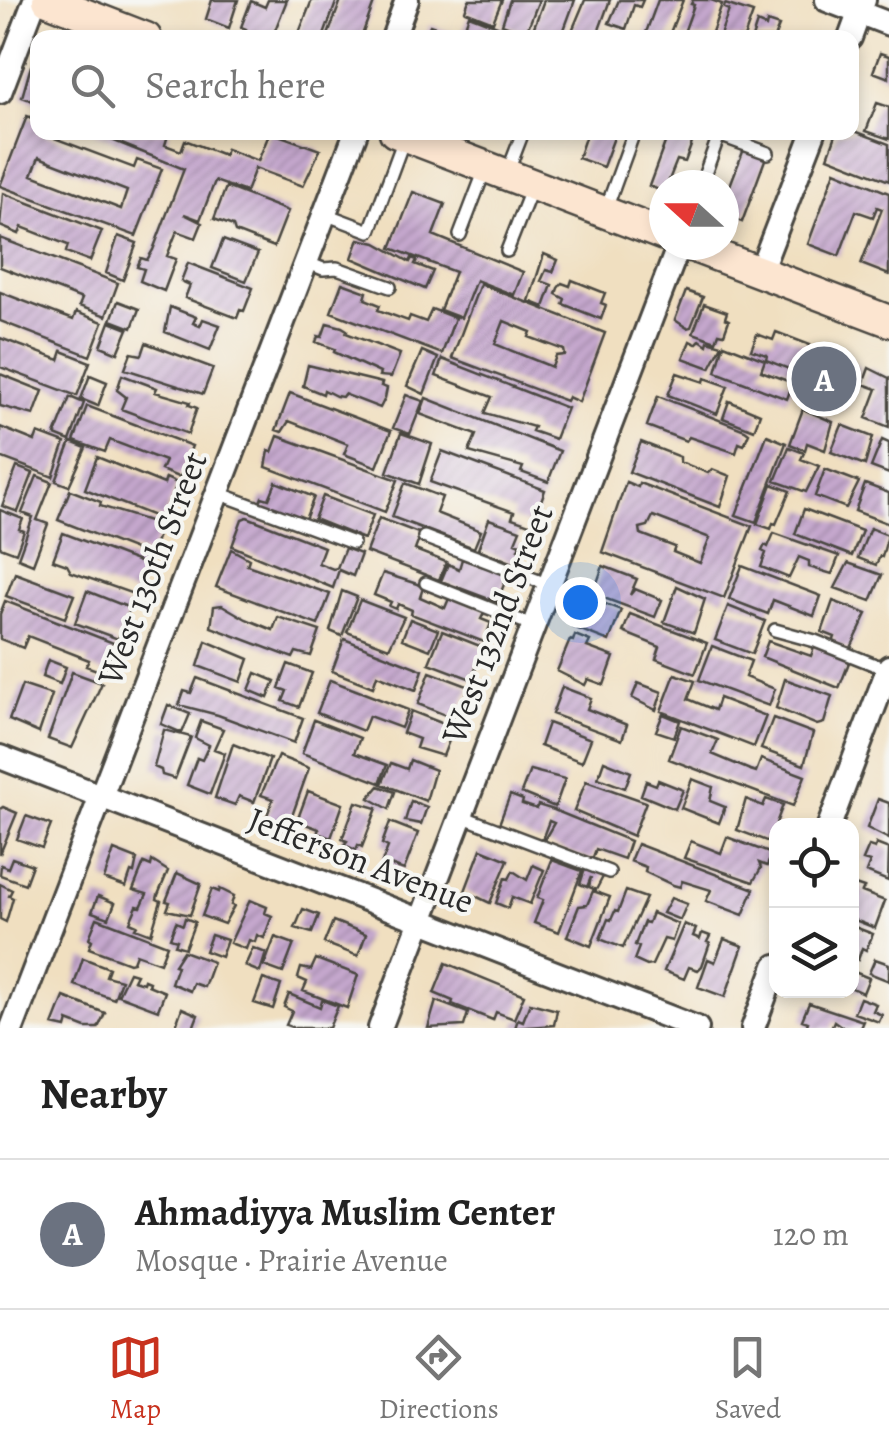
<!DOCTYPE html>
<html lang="en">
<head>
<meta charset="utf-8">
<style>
  :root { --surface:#fff; --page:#f6f6f6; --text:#222; --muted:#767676; --line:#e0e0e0; --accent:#c8321e }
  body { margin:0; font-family:Alegreya,serif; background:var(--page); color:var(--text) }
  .controls { position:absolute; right:30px; bottom:30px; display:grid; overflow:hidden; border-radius:20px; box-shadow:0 5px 15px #0003 }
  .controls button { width:90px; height:90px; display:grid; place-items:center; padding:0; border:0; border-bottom:2px solid var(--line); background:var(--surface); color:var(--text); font:50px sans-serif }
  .compass { position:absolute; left:649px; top:170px; width:90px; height:90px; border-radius:50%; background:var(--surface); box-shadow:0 5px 15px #0003; rotate:291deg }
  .you { position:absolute; left:580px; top:602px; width:35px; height:35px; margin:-25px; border:8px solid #fff; border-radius:50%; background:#1a73e8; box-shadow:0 0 0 15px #1a73e833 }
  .badge { display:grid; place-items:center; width:65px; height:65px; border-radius:50%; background:var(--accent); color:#fff; font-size:32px; font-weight:700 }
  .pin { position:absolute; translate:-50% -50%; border:5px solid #fff; box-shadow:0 2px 10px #0006 }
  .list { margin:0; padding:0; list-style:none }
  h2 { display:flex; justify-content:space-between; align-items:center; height:130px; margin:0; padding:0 40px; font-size:42px }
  h2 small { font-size:32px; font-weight:400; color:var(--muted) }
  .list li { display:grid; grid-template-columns:65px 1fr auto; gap:30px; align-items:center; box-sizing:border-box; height:150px; padding:0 40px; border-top:2px solid var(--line) }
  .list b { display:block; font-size:38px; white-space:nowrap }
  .list p { margin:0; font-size:32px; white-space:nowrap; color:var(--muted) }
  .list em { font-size:32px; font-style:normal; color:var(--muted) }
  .icon { flex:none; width:55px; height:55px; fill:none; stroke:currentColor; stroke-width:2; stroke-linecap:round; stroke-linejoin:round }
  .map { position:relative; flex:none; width:889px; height:1028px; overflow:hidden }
  .search { position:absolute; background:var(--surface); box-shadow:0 5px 15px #0003; left:30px; right:30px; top:30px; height:110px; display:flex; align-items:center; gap:25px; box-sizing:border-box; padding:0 35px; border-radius:20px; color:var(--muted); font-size:38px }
  .sheet { height:280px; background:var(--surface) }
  nav { display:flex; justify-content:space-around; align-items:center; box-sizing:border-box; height:140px; border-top:2px solid var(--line); background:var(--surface); font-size:28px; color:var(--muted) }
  nav a { display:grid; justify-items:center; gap:5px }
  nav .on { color:var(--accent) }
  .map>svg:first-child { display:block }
</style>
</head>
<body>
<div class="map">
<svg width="889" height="1028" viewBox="0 0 889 1028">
  <defs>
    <pattern id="building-hatch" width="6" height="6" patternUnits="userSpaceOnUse" patternTransform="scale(2.5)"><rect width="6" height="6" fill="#c5a7cd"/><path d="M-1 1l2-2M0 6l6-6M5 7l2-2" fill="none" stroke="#a088a7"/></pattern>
  </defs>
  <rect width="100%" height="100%" fill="#f6f6f2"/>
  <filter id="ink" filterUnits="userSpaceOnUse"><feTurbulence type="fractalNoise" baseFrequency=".01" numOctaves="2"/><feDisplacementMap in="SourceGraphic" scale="20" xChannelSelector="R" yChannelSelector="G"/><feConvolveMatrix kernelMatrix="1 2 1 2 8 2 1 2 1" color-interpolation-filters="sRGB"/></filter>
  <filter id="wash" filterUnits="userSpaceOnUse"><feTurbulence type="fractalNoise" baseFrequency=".0048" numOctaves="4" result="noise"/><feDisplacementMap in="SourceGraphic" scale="40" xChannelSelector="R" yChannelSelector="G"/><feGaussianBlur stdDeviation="2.25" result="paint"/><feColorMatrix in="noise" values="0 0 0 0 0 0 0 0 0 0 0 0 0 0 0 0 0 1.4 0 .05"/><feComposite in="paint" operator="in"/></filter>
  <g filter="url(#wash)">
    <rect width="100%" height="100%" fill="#f0dfc0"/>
    <g id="blocks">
      <path fill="url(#building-hatch)" fill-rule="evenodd" d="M212,0H238L229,28L206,19Z
        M268,0H287L272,38L245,32L246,29L241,27L251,1L265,7Z
        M312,0H337L323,38H297Z
        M341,0H375L361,38H327Z
        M469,0H502L493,22L465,11Z
        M510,0H539L526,33L502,24Z
        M544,0H575L561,38L531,35Z
        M585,0H610L596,38H569Z
        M619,0H643L640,7L634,5L626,29L609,23Z
        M658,0H683L668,38H644Z
        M693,0H711L722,4L710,38H682L694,5L691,4Z
        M725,4L753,13L744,38H719L729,10L724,8Z
        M469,15L525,37V38H425L430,25L461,36Z
        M767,22L779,26L774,38H752L757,23L766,27Z
        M880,53L889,56V78L873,72Z
        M31,66L38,69V103L22,97Z
        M877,103L889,107V139L866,131Z
        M27,116L38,120V132L134,168L137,160L162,169L136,236L0,186ZM39,157L127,191L121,209L32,175Z
        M852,130L889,144V181L828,157L837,132H852Z
        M92,132H169L165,145L181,151L185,140L224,155L226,149L258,161L270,132L320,150L303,186L255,168L246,192L215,181L200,220L184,214L202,223L196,238L177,231L167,256L176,259L164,291L140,281L144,269L137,267L141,258L147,260L153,250L184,169Z
        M587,132H616L603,167L578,158Z
        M669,132H696L685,162L677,160L667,185H664V192L649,186Z
        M744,149L766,157L742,222L724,215V201Z
        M835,171L889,193V275L861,264L882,209L877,207L873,217L856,211L839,256L808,244Z
        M226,187L288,211L274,247L235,232L233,226L214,219Z
        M413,192L445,204L433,235L523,272L514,295L476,280L461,318L440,310L455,272L391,248Z
        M3,193L102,231L90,261L66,252L68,245L22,227L19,234L0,226Z
        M118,236L137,243L123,280L106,273Z
        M0,238L118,283L106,316L79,306L82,299L0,267Z
        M359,239L376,243L410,262L412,258L417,260L415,264L433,271L425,289L352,258Z
        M223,240L258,253L246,281L212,268Z
        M544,254L558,260L553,272L546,270L541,281L552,285L544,307L529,301Z
        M188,263L253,288L244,311L240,310L237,318L185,298L190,285L181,281Z
        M572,280L605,293L601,303L606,305L601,319L563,304L565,299L556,294L558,288L562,283L570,286Z
        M342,283L367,292L365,299L380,305L378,310L408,321L410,316L426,322L432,309L455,318L442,354L331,312Z
        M480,284L605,333L579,402L568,397L566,401L452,358ZM504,321L531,332L529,337L564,350L565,355L556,356L552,367L495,344Z
        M686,291L703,297L691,327L687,328L675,320Z
        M0,292L73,320L76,312L103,322L90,356L0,321Z
        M118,301L139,309L132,328L111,320Z
        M704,304L727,312L725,318L729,320L724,334L719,333L716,341L693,333Z
        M170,307L196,317L193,323L200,326L203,319L220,325L210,350L165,332Z
        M110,322L128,329L118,353L101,346Z
        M327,323L342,327L347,330L346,333L400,354L391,377L379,376L380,373L334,352L335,349L316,342L318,336L322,337Z
        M776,332L810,345L799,373L766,360L767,355L751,350L757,334L773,340Z
        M0,338L59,360L62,351L90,362L77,396L0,367Z
        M700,340L707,345L708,341L722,345L710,368L683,358L690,341L696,344Z
        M146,343L213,368L203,394L125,369L131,353L142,355Z
        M724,344L765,360L761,371L793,383L787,399L716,372Z
        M824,350L860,367L844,409L821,400L831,375L818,367Z
        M422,351L438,358L424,394L407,386Z
        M442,359L567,408L555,439L532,431L534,427L485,413L492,397L436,376Z
        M308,365L382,383L381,386L387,388L385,398L380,408L344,394L342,397L336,396L324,390L323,394L303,386Z
        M869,368L889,378V427L866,418L877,389L863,384Z
        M677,373L704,382L705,378L728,386L717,414L668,395Z
        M0,374L43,391L34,415L0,406Z
        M90,375L107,382L98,406L81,399Z
        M122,375L157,388L155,392L190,402L189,405L197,408L188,434L121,409L126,397L117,390Z
        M290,393L391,431L377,467L344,454L348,444L289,421L282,432L276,430Z
        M406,395L423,401L410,434L393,428Z
        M658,396L745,430L749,433L744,445L739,443L736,453L689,437L686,441L647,426Z
        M70,397L84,403L70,441L55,435Z
        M426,398L560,451L548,482L521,472L523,467L469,452L476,435L420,414Z
        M729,401L760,414L754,430L723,418Z
        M87,406L192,446L181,475L178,477L161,470L165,461L110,440L105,452L74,441Z
        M803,409L833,422L825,450L807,443L805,450L790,444Z
        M842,425L873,437L865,465L831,452Z
        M0,427L35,441L38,433L65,443L53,477L0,457Z
        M401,433L432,444L419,484L387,472Z
        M767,435L786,443L756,522L736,515Z
        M278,436L398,480L385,512L266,467L269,451L272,452Z
        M882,440L889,443V474L871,467Z
        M71,442L86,448L69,486L56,481Z
        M641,442L680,457V462L708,473L712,469L730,476L720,507L629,472Z
        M789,447L804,453L801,459L819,466L806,492L775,481Z
        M442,451L545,490L532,525L512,518L514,512L430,482Z
        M97,457L164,484L166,478L177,483L164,520L85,489Z
        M17,467L33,473L18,512L2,506Z
        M825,469L859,482L846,508L815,496Z
        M37,476L52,482L37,520L48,524L33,564L18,558L33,517L22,513Z
        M276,482L314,497L304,522L258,507L262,497L269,499Z
        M626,482L638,487L639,483L752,526L724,598L602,552ZM653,516L710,538L700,563L673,552L675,547L641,534L640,528L648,526Z
        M405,483L442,497L436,513L481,531L474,548L392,517Z
        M772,484L790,491L776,524L773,523L771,529L757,524Z
        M865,484L889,493V524L855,511Z
        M70,490L101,502L100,506L162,525L150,556L58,520Z
        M323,496L373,515L364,539L314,519Z
        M804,509L862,531L852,556L795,534Z
        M0,510L23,519L19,529L24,531L16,553L0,547Z
        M247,517L324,547L318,563L333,569L337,568L345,548L361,554L353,576L339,570L333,588L232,546L242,519Z
        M379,518L421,534L415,550L446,562L439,580L366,552Z
        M489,519L520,530L515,542L520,544L518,549L521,550L516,564L478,549Z
        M870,528L888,535L882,557L880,556L876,565L858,558Z
        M63,533L147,565L136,595L71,572L67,565L53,560Z
        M774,533L839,556L832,574L809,567V561L799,557L789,578L761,567L766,553L762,551L765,545L768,547Z
        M231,549L249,559L247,565L330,594L318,625L216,587Z
        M462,559L481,566L483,562L509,572L497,602L441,581L448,564L459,569Z
        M848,563L882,575L871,601L835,588Z
        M603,566L637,579L630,595L635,589L662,600L655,617L593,594Z
        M742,566L821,596L814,616L773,600L768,614L729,599Z
        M15,573L74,595L65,618L6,596Z
        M383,573L417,584L423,588L420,597L445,608L450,596L486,609L481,619L491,623L484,642L411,614L412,610L398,604L396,609L389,606L391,602L374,595Z
        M677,586L705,599L694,633L664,622Z
        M87,591L130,608L118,639L75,623Z
        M342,591L357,597L342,636L330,631Z
        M582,595L621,610L609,641L573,627Z
        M360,600L404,617L389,648L347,632Z
        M5,601L116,644L105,673L86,666L89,660L28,636L23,648L0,639V614Z
        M833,601L867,614L850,650L833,643L835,637L822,632Z
        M222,605L246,619L273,630L278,617L320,631L311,656L296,652L293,658L211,627L214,606Z
        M728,606L765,621L752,654L715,640Z
        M630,614L707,643L695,674L656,659L660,647L623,632Z
        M410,619L438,630L430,650L402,639Z
        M442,631L485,648L471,679L429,663Z
        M575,635L590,641L587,647L614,657L604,685L588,679L585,685L557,671L570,640L573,641Z
        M344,639L423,670L416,690L377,675L373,687L332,671Z
        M206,641L249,659L241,682L198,666Z
        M768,641L811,656L815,645L850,660L839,688L762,657Z
        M712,646L751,661L745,677L775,689L769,706L699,680Z
        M48,660L66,667L60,684L42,677Z
        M288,664L312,673L299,707L283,701L287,691L279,688Z
        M72,672L102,683L72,748L48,739Z
        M430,672L470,687L455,719L418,704Z
        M256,673L275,681L268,698L249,690Z
        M675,674L695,681L688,699L715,710L719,698L766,716L754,747L661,711Z
        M197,678L303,718L294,743L218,715L179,705L184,691L191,693Z
        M785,679L832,696L824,723L817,725L776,708Z
        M330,680L408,710L401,728L369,716L363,731L317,713Z
        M638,683L662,692L656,710L632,698Z
        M22,685L52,695L39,733L9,720Z
        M562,687L591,698L587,709L627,725L622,740L552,714Z
        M168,705L190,714L182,733L161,724Z
        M411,711L454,728L443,756L416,748L419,739L403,733Z
        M663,714L680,721L674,737L656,731Z
        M773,718L813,733L804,765L761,749Z
        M314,720L360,738L354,753L387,765L380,783L302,753Z
        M201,721L223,729L214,749L225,753L210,794L187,785L197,758L202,760L209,745L195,738Z
        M548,723L591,739L582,762L540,746Z
        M681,726L718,740L712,754L750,770L756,772L761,759L805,776L793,806L669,759Z
        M164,730L191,737L175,779L162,775L161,770L154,767Z
        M233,744L270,759L254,802L239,796L235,805L215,798Z
        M278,756L309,768L287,830L265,821L273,799L261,795Z
        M410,760L435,770L426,801L382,784L391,763L407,769Z
        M604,761L631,772L625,788L598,778Z
        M530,770L565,779L555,807L521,793Z
        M692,779L713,787L710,801L725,807L719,823L681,808Z
        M658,780L683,790L675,809L641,795L646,781L656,785Z
        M586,781L646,802L633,836L574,811Z
        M379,786L395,792L389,809L369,798Z
        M308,791L343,804L331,838L317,833L319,829L297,821Z
        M510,795L523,800L522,804L537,809L538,805L554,810L630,841L624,859L596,849L592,860L546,844L544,840L554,823L549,821L541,842L503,828L499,824Z
        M746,799L763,806L766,799L783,805L769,842L737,830Z
        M878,799L889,803V839L867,828Z
        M411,801L427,807L421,824L405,821Z
        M356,802L377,808L362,847L358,845L356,850L344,845L347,841L342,839Z
        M3,807L17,813L0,854V809Z
        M26,816L51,825L42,848L17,839Z
        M390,822L418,833L404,870L382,862L388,847L382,844Z
        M727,837L772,854L767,866L759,863L761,868L753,882L684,858L691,841L721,853Z
        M637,844L754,889L743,915L706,901L711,890L682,881L680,887L673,885L645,872L646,867L630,861Z
        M876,844L889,849L888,881L866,872L870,862L863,860L869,846L875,848Z
        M481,849L508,860L490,903L465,891Z
        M114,850L137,859L134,873L131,872L126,887L104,879Z
        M12,858L32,865L25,884L0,875L1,865L8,868Z
        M552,860L582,871L559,932L534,923L543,900L537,898Z
        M152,861L168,871L158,895L157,899L161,901L151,934L135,928L137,925L130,922L137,906L141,907L147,894L133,890L144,863L151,866Z
        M533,865L544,870L530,904L512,897L508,908L496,903L505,878L509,879L513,871L527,880Z
        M586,866L605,873L596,890L589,887L591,877L587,887L580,884Z
        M177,873L201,884L190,915L167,910L170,902L166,901Z
        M0,884L12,890L9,896L13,898L6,922L0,919Z
        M852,884L864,888L862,892L885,901L875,928L852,919Z
        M212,889L219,892L220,889L234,896L231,905L234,906L224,924L202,916Z
        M593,891L610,897L591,946L567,936L579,906L587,905Z
        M626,891L646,898L623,948L600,939L608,919L611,920L615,911L618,912Z
        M98,896L115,903L109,918L92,912Z
        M671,898L687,904L680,920L663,913Z
        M250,900L267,907L265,913L272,916L264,938L257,935L255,942L249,940L246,949L230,943Z
        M303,909L319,915L312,933L295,928Z
        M652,913L678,924L672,941L664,939L652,965L647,966L634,960L639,947L635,945L644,922L648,923Z
        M97,918L167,945L160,963L136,954L133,962L129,963L89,948L92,940L89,938Z
        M185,918L195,922L185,948L175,945L177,940L170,938L176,922L183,925Z
        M333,921L366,934L358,956L324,943Z
        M684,924L696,929L693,936L700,939L702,933L710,936L707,942L710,943L702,966L698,970L689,967L684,979L664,971Z
        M852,926L873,934L866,950L862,948L858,960L852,957Z
        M211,935L227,940L221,957L205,951Z
        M275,937L294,944L283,973L264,966Z
        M724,939L743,946L725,997L698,987L708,959L715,962Z
        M253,948L266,953L260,972L245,966Z
        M183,951L213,962L204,987L193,983L190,991L171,983L177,966L174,965Z
        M83,958L109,968L106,976L121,980L114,999L74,985Z
        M316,959L358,975L347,1008L303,991L307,982L298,978L301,968L311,970Z
        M875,959L889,964V981L869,973Z
        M446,963L524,995L514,1019L496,1012L493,1020L452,1004L453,1001L434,993Z
        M852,971L869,978L863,993L852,988Z
        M129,972L136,974L133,980L143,983L144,980L149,982L148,985L165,992L158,1010L118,995Z
        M263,979L281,985L273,1009L254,1003Z
        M289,994L320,1007L322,1000L338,1006L329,1028H294L286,1025L292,1011L284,1007Z
        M64,997L105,1013L98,1028H86L68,1021L66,1028L53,1025Z
        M860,998L876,1004L873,1011L882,1015L879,1022L854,1013Z
        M436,1001L468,1013L464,1026L428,1028Z
        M530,1003L557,1010L554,1025L515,1028L518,1019L523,1021Z
        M809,1003L863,1021L860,1028H844L834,1021L831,1028H806L808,1022L802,1020Z
        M182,1008L198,1015L193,1028H175Z"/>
    </g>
  </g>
  <g filter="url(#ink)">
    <use href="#blocks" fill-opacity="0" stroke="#494641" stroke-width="2.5"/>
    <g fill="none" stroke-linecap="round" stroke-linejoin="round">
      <g stroke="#494641" stroke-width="16">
        <path id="lane" d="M508,171L523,132
          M701,185L719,135L768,153
          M606,209L634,132
          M325,214L370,231L404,139
          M460,235L486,167
          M507,251L533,185
          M306,262L323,269L337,268L390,287
          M218,493L353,543
          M424,537L549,585
          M426,583L534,626
          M775,630L815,641L888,670
          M461,816L609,872"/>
      </g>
      <g stroke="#494641" stroke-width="28">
        <path id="street" d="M827,0L889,24
          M393,38L407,0
          M850,38L864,0
          M0,92L35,0
          M760,272L814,132
          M0,757L697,1028
          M829,826L889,667
          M12,1028L356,132
          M380,1028L679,245
          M753,1028L776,966"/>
      </g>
      <g stroke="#494641" stroke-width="35">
        <path id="secondary" d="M48,0L146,38
          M395,132L664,235
          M689,245L889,321"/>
      </g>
      <use href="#lane" stroke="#fff" stroke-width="11"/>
      <use href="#street" stroke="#fff" stroke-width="22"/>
      <use href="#secondary" stroke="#fce5d0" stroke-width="30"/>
    </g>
  </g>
  <g text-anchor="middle" stroke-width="8" stroke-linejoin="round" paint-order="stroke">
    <g font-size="35" fill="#2b2b2b" stroke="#f6f6f2">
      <text transform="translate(152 568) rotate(-69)" y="12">West 130th Street</text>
      <text transform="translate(497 624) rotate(-69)" y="12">West 132nd Street</text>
      <text transform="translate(361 860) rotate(21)" y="12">Jefferson Avenue</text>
    </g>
  </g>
</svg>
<div class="controls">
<button><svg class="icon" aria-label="locate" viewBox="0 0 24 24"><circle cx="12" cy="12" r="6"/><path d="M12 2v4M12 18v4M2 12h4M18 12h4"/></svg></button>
<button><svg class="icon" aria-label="layers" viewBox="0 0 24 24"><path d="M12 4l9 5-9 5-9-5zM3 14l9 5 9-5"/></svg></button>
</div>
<svg class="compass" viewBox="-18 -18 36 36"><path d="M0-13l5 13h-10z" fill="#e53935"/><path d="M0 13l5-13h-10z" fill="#767676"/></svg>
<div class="you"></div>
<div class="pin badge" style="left:824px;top:379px;background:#6b7280">A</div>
<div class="search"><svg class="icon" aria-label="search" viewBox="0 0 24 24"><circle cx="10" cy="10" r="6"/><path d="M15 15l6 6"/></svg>Search here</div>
</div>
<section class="sheet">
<h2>Nearby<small></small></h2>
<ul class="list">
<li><span class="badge" style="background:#6b7280">A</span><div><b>Ahmadiyya Muslim Center</b><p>Mosque · Prairie Avenue</p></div><em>120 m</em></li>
</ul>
</section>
<nav>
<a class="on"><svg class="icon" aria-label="map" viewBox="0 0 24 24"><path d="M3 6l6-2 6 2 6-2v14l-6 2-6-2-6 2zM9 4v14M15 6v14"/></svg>Map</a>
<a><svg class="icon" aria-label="directions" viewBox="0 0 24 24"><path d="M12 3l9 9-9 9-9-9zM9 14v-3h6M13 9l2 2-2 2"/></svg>Directions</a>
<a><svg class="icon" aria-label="saved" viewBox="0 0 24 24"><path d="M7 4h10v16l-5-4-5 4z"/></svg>Saved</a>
</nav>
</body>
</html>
